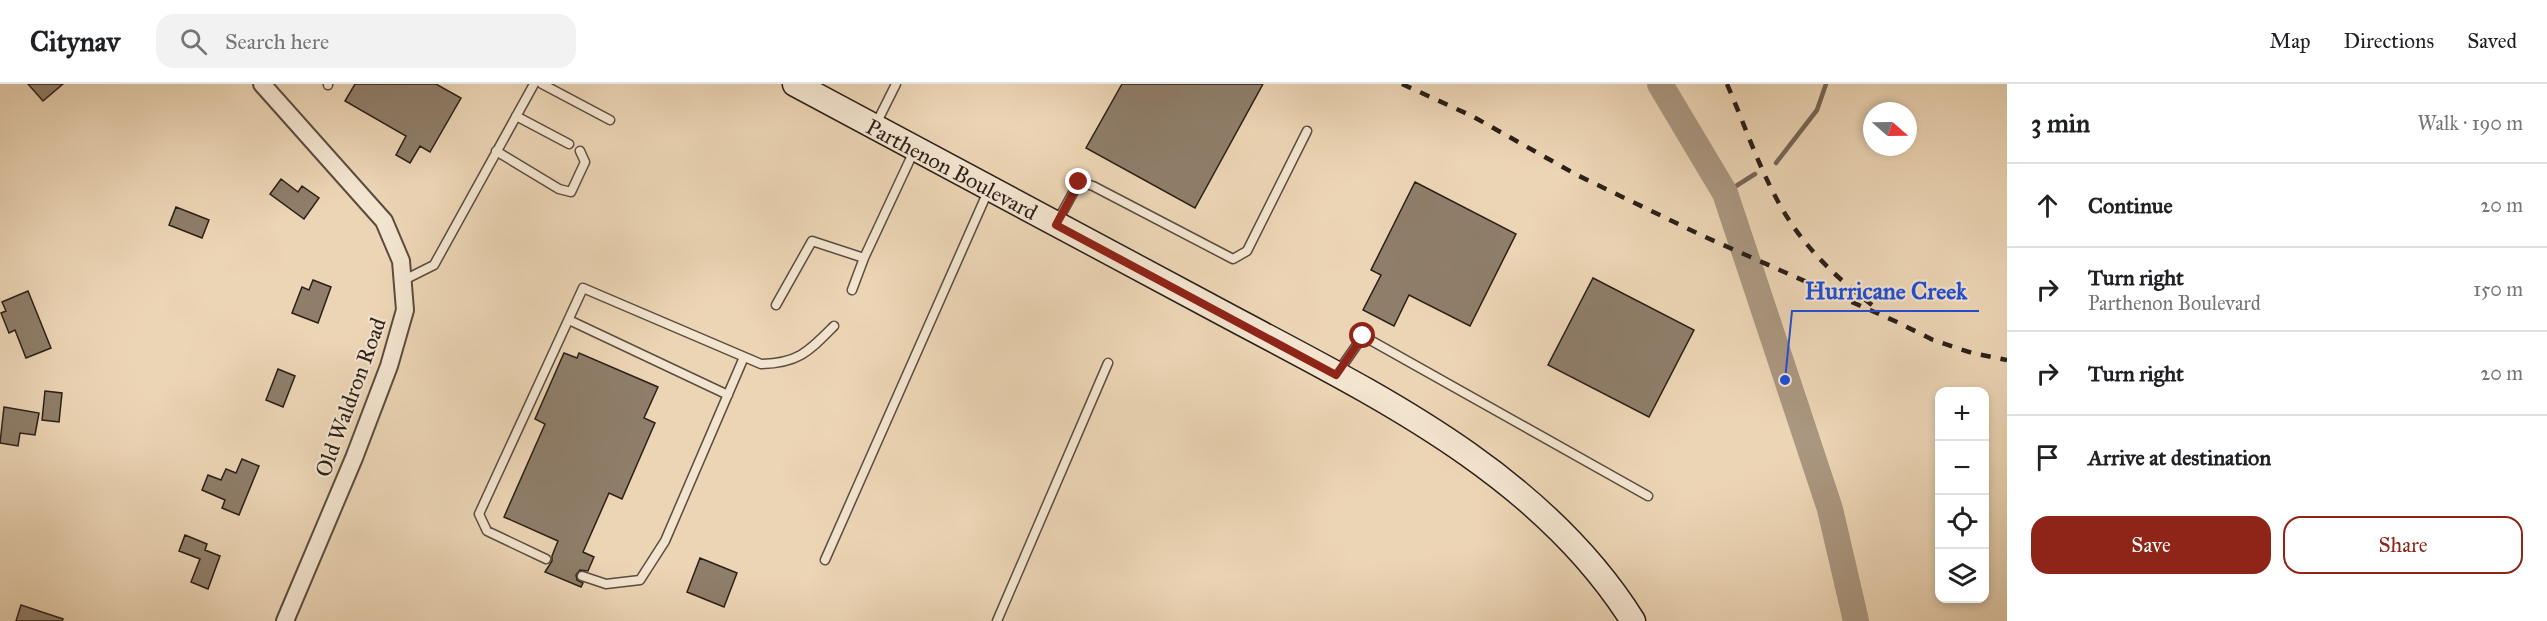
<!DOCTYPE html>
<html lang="en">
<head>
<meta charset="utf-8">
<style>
  :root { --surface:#fff; --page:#f2f2f2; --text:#202124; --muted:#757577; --line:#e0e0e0; --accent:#8f2418 }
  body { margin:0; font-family:"IM FELL Great Primer",serif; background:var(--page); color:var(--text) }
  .controls { position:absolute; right:18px; bottom:18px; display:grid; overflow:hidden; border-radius:12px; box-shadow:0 3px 9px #0003 }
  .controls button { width:54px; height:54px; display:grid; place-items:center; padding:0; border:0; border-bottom:2px solid var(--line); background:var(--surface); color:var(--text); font:30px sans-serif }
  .compass { position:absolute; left:1863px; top:18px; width:54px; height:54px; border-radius:50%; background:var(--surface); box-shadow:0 3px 9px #0003; rotate:110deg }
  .stop { position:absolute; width:18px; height:18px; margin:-14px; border:4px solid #8f2418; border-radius:50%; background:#fff }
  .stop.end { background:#8f2418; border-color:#fff; box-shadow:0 2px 6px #0008 }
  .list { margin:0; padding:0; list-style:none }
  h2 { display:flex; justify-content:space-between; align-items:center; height:78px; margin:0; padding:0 24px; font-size:26px }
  h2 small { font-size:20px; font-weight:400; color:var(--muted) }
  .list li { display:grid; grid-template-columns:39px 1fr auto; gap:18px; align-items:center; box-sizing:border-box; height:84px; padding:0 24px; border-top:2px solid var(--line) }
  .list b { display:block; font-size:22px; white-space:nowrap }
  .list p { margin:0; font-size:20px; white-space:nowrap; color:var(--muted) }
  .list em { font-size:20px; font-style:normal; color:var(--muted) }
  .actions { display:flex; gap:12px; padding:18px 24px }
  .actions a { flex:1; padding:14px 0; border:2px solid var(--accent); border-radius:18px; text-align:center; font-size:21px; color:var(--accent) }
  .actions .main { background:var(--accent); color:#fff }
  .icon { flex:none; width:33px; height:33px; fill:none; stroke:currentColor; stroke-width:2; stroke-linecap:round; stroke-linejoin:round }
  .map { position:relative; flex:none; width:2007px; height:537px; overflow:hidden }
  header { display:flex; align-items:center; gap:36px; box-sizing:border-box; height:84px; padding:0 30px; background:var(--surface); border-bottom:2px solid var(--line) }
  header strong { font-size:28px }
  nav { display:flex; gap:33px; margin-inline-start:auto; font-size:21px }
  .search { width:420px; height:54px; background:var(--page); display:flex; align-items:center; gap:15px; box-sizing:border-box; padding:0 21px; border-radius:18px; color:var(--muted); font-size:22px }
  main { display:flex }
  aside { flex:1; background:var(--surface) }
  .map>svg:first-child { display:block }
</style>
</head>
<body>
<header>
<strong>Citynav</strong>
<div class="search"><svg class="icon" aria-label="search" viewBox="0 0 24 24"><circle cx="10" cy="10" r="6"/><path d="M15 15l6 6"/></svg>Search here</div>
<nav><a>Map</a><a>Directions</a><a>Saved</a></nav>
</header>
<main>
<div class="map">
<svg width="2007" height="537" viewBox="0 0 2007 537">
  <rect width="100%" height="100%" fill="#ecd5b5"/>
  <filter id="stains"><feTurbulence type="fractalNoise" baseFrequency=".00333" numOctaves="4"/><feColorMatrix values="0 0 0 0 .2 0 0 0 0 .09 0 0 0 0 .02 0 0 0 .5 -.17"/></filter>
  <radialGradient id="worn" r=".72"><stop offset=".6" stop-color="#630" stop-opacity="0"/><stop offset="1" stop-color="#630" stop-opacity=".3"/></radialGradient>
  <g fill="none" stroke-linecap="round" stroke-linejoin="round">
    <path stroke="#776757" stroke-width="4.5" d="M1776,79L1817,26L1826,0
      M1725,109L1755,90"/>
    <path stroke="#aa9780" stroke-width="26" d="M1660,0L1725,109L1830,425L1856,537"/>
  </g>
  <path fill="#8f7e6a" stroke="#2b1f19" stroke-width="1.5" d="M28,0H63L43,17Z
    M355,0H436L461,14L430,68L420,62L410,79L396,71L406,52L345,17Z
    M1122,0H1263L1195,124L1086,64Z
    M281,95L298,108L302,102L319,114L304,135L270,110Z
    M1415,98L1516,150L1470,242L1409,211L1394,242L1363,226L1381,191L1371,186Z
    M176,123L209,136L202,154L169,141Z
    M1593,194L1694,246L1649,333L1548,281Z
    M313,196L331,203L318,239L292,229L302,203L309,206Z
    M28,207L51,264L26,274L15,246L9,249L1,229L6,227L2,218Z
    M564,269L577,274L579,269L658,303L644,334L655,339L622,415L609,409L583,468L594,473L588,487L580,486L576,491L577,496L583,499L581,503L545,488L552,477V472L558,457L504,433L545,340L535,335Z
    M278,285L295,292L283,323L266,316Z
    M45,307L62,309L59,338L42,336Z
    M4,323L39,329L35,351L20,349L18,362L0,359Z
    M242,375L259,382L239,431L222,424L225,416L202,406L208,391L221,396L226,385L236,389Z
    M185,451L207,460L205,466L220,472L208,505L191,498L200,475L179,467Z
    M700,474L737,489L724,523L687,508Z
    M21,521L63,535L62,537H16Z"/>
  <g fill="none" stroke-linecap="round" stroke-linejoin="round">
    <g stroke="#5b4c40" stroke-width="11">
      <path id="service" d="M542,0L610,36
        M328,1V0
        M516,32L569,60
        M876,40L896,0
        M496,67L559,105L571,108L585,78L580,67
        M1057,138L1079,98L1093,102L1233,175L1247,167L1307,47
        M402,197L434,181L534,0
        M852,206L864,174
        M776,221L812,157L864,174L914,67
        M569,236L728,311
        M1338,288L1363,252L1648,412
        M546,475L487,447L479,430L583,204L761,280C799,279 809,267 834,242
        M825,476L989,105
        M582,492L606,500L640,496L665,457L744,273
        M997,537L1108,279"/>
    </g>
    <g stroke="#5b4c40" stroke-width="20">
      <path id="minor" d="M262,0L384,137L401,177L405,226L389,282L354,374L285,537"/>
    </g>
    <g stroke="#2b1f19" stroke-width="27">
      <path id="secondary" d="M795,0C931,74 1068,146 1204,219C1359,303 1536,382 1633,537"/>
    </g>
    <use href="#service" stroke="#f3e4cf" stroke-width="8"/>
    <use href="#minor" stroke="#f3e4cf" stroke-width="16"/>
    <use href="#secondary" stroke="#f3e4cf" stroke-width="24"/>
    <path stroke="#2b1f19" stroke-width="4.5" stroke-dasharray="10 10" stroke-linecap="butt" d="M1402,0L1472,32L1577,91L1703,152L1897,238L1933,256L1972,269L2007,276
      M1727,0C1747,46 1763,97 1791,139C1813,172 1842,198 1872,221"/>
  </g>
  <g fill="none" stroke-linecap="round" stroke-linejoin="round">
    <path stroke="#8f2418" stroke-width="8" d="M1079,98L1056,141L1336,291L1363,252"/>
  </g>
  <g text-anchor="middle" stroke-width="4.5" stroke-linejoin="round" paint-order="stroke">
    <g font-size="22" fill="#2b1f19" stroke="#f3e4cf">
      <text transform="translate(952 85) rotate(28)" y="8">Parthenon Boulevard</text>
      <text transform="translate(350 313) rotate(-70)" y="8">Old Waldron Road</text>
    </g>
  </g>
  <path fill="none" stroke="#1d4ed8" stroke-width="2" d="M1785 296L1792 227H1979"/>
  <circle fill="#1d4ed8" stroke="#f3e4cf" stroke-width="2" cx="1785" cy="296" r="6"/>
  <g font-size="24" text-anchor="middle" font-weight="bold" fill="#1d4ed8" stroke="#f3e4cf" stroke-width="4.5" stroke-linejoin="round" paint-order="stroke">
    <text x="1886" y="215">Hurricane Creek</text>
  </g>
  <rect width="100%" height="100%" filter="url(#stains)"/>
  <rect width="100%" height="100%" fill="url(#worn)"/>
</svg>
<div class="controls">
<button>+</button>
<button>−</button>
<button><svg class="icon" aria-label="locate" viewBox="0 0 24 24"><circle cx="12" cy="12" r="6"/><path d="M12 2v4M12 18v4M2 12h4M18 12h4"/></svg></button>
<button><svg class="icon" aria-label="layers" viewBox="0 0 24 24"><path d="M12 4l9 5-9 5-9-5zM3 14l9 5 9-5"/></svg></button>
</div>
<svg class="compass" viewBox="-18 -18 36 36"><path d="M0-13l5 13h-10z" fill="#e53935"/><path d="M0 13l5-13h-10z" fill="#757577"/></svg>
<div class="stop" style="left:1363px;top:252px"></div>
<div class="stop end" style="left:1079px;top:98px"></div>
</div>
<aside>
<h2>3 min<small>Walk · 190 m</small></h2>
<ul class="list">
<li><svg class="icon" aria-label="ahead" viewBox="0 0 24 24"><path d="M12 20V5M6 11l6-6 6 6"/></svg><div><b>Continue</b></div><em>20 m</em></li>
<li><svg class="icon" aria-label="right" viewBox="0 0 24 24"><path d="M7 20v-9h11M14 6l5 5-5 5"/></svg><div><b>Turn right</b><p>Parthenon Boulevard</p></div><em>150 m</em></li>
<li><svg class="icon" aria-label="right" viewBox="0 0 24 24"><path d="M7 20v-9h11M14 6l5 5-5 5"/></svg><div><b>Turn right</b></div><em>20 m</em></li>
<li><svg class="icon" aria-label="arrive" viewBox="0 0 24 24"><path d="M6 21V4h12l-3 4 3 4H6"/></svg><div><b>Arrive at destination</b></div></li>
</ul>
<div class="actions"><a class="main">Save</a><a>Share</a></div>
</aside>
</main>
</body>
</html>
